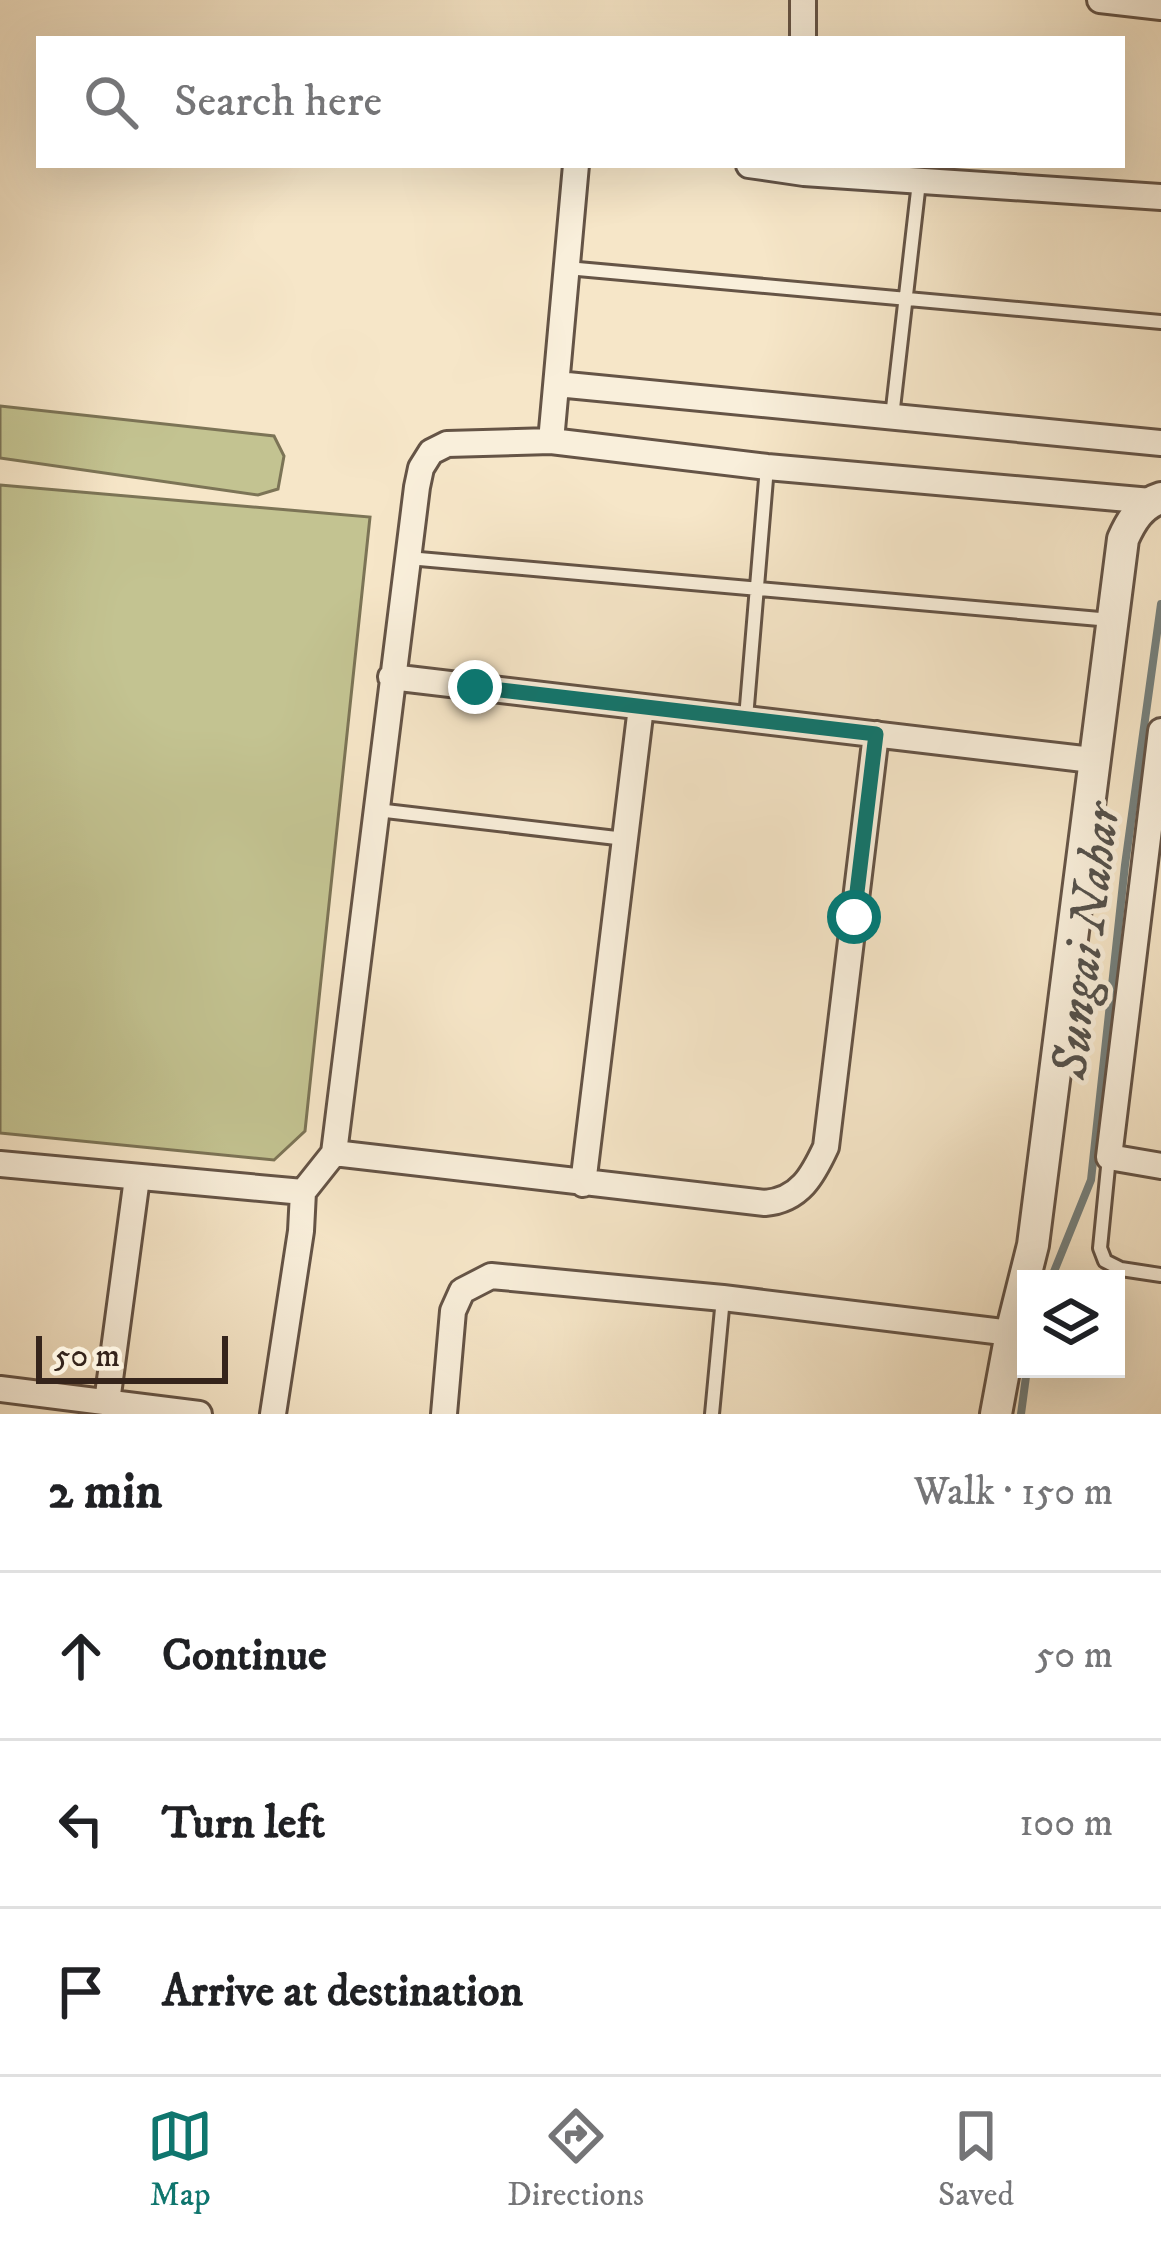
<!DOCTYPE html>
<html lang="en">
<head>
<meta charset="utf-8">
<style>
  :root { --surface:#fff; --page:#f2f2f2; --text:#202124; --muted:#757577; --line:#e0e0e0; --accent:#0f766e }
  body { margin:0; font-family:"IM FELL DW Pica",serif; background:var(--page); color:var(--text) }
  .controls { position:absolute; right:36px; bottom:36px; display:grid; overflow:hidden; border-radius:0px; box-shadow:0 12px 48px #0002 }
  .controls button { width:108px; height:108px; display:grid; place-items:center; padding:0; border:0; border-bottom:3px solid var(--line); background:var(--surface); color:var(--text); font:60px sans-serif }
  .scale { position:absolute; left:36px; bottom:30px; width:192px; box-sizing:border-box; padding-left:12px; border:6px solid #35241b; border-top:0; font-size:33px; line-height:42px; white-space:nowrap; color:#35241b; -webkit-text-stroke:9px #f9efdb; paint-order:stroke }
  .stop { position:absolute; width:36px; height:36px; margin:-27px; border:9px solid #0f766e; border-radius:50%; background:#fff }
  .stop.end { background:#0f766e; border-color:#fff; box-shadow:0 3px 12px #0008 }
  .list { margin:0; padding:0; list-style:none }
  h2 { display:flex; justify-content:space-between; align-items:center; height:156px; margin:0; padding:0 48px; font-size:51px }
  h2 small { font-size:39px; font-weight:400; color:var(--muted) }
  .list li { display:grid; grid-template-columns:78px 1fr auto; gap:36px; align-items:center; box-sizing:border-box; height:168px; padding:0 48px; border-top:3px solid var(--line) }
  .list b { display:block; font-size:45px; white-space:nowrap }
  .list em { font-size:39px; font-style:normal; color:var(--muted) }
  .icon { flex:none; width:66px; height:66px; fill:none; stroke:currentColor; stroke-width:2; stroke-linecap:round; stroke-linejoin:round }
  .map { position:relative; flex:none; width:1161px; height:1414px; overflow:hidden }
  .search { position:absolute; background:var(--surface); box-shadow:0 12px 48px #0002; left:36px; right:36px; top:36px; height:132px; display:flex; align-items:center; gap:30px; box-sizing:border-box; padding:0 42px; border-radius:0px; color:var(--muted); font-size:45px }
  .sheet { height:660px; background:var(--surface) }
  nav { display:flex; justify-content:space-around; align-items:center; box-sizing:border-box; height:168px; border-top:3px solid var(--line); background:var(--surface); font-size:33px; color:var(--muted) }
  nav a { display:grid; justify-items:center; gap:6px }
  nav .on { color:var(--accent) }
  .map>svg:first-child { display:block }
</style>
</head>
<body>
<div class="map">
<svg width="1161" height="1414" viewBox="0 0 1161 1414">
  <rect width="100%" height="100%" fill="#f6e6c8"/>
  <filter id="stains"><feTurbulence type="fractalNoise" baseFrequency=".00167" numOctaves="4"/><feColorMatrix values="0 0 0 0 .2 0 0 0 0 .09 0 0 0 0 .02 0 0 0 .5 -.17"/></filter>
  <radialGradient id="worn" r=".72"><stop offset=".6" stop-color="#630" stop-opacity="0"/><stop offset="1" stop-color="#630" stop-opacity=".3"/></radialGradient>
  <path fill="#c3c391" stroke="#7c7456" stroke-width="3" d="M0,406L274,436L284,456L278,489L258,495L0,458Z
    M0,485L370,517L305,1131L274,1160L0,1133Z"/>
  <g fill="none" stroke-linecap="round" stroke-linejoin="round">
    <path stroke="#75807d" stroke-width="8" d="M1051,1279L1091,1180L1125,865L1161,604
      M1021,1414L1027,1369"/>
    <g stroke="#655446" stroke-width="18">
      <path id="service" d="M567,268L1161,322
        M892,417L919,182
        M408,558L1111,620
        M746,718L767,467
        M377,810L625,839
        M1109,1157L1100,1248L1105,1261L1121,1269L1161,1275
        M712,1414L723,1298"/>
    </g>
    <g stroke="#655446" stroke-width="30">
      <path id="minor" d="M803,0V39
        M1100,0L1161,7
        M749,165L804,173L1161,197
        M557,384L1161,443
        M551,441L576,165
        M391,677L1092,760
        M1161,731L1109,1157L1161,1166
        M334,1153L765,1203C800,1200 813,1175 826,1147L876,734
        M0,1164L303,1192L334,1153L417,487L421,468L431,452L447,444L551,441L767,467L1151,501
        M583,1184L641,707
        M0,1389L199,1414
        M107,1402L137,1178
        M273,1414L301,1231L303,1192
        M444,1414L453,1311L462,1291L491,1276L723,1298L1011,1333"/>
    </g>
    <g stroke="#655446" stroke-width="36">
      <path id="tertiary" d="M996,1414L1011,1333L1033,1245L1123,539C1131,521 1141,504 1161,498"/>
    </g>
    <use href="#service" stroke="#f9efdb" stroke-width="12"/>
    <use href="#minor" stroke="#f9efdb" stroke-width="24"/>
    <use href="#tertiary" stroke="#f9efdb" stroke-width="30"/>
  </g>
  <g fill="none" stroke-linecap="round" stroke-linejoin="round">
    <path stroke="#0f766e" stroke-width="15" d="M475,687L876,734L854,917"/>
  </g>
  <g text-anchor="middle" stroke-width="10" stroke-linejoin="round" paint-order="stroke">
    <g font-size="51" font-style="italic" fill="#55524c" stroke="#f9efdb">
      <text transform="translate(1084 941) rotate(-83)" y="18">Sungai Nahar</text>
    </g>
  </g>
  <rect width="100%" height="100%" filter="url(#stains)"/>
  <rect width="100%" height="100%" fill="url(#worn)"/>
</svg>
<div class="controls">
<button><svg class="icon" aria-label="layers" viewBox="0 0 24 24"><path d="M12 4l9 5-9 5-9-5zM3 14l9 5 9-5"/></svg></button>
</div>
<div class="scale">50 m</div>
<div class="stop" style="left:854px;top:917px"></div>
<div class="stop end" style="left:475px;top:687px"></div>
<div class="search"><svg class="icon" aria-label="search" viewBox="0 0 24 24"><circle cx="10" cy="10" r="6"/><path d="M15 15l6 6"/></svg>Search here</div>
</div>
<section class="sheet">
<h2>2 min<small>Walk · 150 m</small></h2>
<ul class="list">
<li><svg class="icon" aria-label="ahead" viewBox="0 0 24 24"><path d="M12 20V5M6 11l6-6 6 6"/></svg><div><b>Continue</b></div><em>50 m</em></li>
<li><svg class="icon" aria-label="left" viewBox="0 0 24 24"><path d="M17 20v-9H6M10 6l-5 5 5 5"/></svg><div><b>Turn left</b></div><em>100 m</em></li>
<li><svg class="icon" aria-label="arrive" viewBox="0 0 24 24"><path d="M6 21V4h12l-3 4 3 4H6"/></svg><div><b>Arrive at destination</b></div></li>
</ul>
</section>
<nav>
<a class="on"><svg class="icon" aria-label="map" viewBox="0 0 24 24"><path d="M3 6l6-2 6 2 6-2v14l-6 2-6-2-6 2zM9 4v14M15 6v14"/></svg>Map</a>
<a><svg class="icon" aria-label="directions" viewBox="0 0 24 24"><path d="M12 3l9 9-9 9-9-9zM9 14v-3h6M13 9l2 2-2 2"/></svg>Directions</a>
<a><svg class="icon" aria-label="saved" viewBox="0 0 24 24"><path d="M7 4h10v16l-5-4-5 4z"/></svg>Saved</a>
</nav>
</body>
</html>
